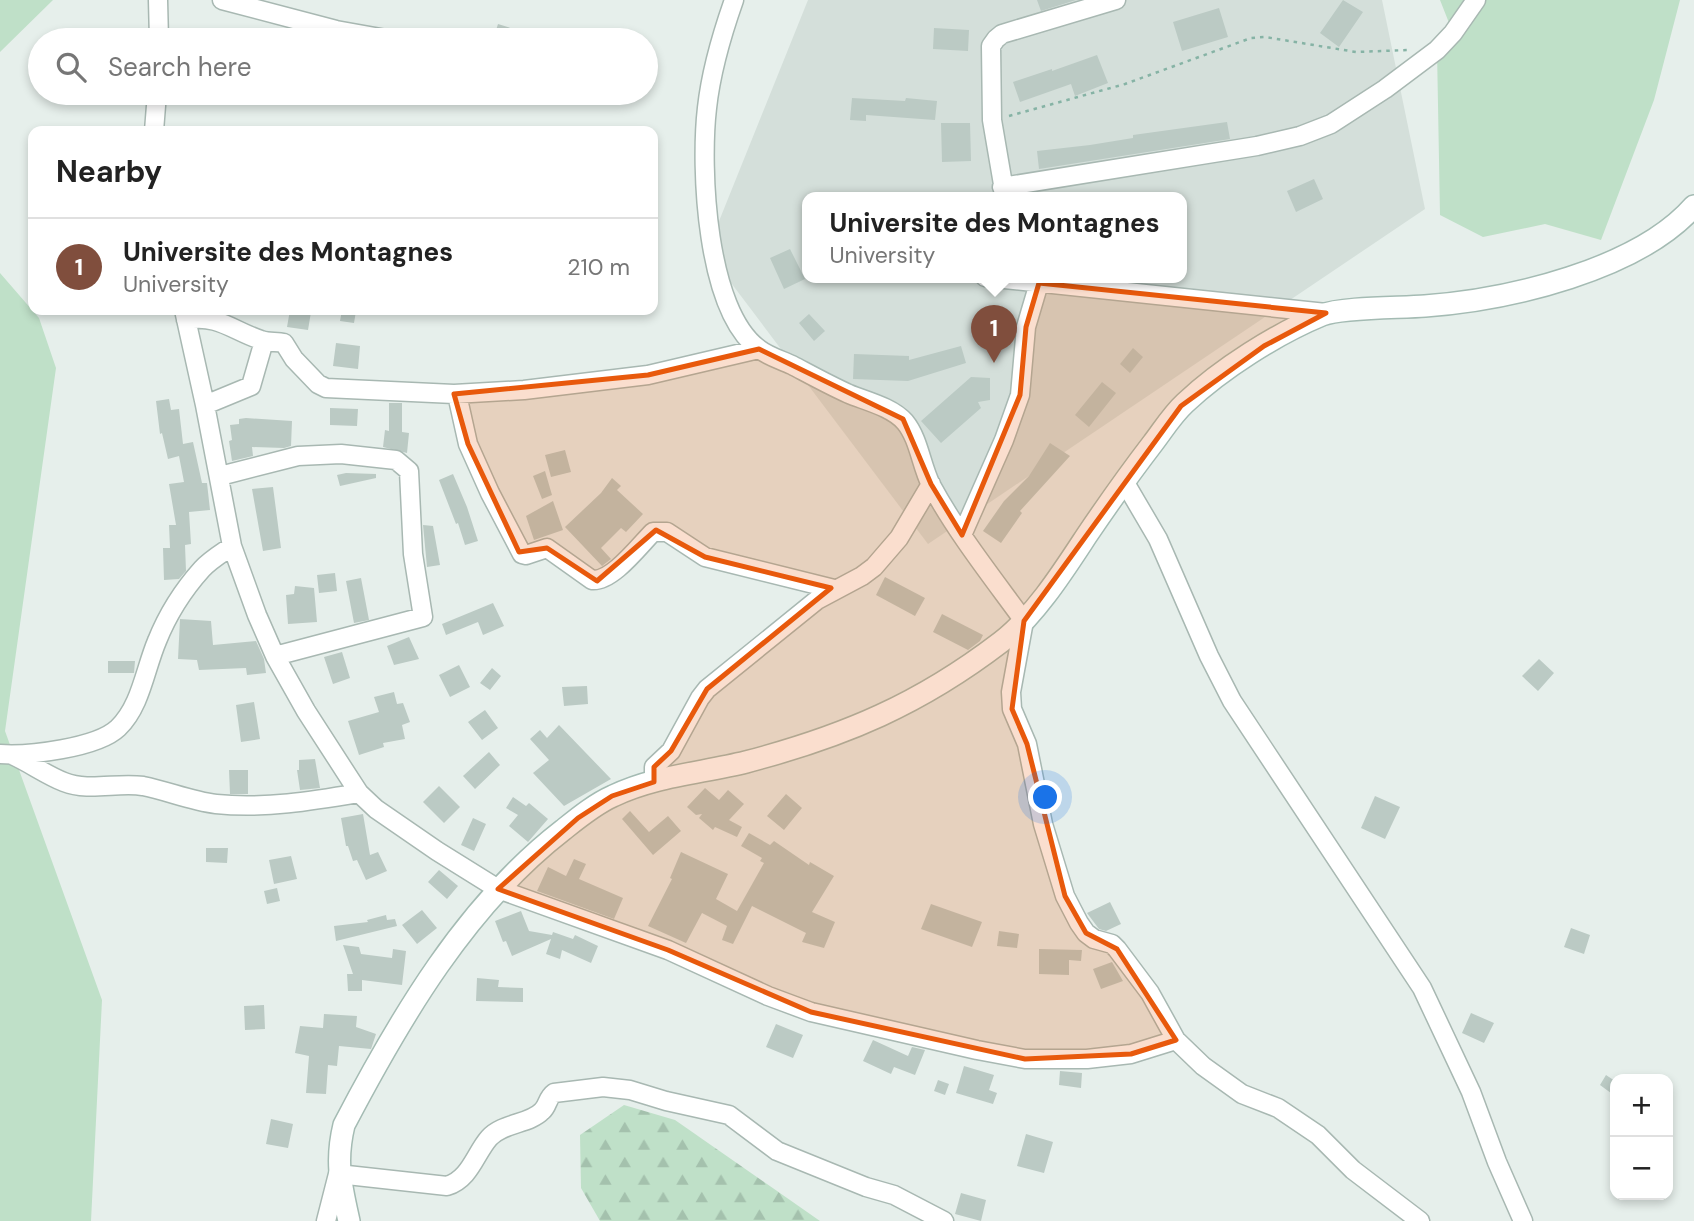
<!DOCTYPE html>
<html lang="en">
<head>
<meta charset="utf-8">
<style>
  :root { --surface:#fff; --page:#f6f6f6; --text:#222; --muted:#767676; --line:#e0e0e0; --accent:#804e3d }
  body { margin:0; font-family:"DM Sans",sans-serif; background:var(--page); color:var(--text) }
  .controls { position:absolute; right:21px; bottom:21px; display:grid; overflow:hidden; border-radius:14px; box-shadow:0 4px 10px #0003 }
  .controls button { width:63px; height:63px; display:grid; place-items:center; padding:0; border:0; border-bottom:2px solid var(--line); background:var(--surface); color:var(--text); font:35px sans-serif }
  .you { position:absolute; left:1046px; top:798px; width:24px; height:24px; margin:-18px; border:5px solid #fff; border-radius:50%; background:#1a73e8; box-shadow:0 0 0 10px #1a73e833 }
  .badge { display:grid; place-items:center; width:46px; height:46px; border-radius:50%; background:var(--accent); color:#fff; font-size:23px; font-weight:700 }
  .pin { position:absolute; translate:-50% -58px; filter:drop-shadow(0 2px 4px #0008) }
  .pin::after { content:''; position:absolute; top:37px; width:24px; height:21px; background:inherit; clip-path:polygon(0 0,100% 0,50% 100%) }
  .popup { position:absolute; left:802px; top:192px; width:385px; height:91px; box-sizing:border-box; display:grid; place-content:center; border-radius:14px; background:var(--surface); filter:drop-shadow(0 2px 5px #0005); font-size:23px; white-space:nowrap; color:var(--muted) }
  .popup b { font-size:26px; color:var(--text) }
  .popup::after { content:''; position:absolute; left:50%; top:100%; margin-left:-14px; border:14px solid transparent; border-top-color:var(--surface) }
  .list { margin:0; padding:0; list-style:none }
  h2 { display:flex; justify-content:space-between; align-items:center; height:91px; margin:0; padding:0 28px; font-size:30px }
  h2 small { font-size:23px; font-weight:400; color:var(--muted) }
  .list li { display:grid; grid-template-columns:46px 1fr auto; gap:21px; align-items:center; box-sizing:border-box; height:98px; padding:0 28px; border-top:2px solid var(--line) }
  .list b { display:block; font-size:26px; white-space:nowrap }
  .list p { margin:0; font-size:23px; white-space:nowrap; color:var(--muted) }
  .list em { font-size:23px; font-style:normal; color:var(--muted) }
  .icon { flex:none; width:38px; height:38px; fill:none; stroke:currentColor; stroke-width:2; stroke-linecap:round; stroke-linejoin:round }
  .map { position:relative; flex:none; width:1694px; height:1221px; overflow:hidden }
  .search { position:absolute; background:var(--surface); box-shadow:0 4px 10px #0003; left:28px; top:28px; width:630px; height:77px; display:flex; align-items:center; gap:18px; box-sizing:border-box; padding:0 24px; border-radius:38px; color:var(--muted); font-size:26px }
  .panel { position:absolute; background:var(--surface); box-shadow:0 4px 10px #0003; left:28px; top:126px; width:630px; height:189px; border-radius:14px }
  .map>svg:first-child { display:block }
</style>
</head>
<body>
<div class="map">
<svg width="1694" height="1221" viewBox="0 0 1694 1221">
  <defs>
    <pattern id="forest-firs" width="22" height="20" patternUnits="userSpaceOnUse" patternTransform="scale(1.75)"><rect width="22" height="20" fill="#bfe0c8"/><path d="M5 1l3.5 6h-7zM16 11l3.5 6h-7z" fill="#a4c1ad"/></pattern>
  </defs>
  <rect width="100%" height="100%" fill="#e6efeb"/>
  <path fill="#d4dfda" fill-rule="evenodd" d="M808,0H1382L1425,209L928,544L707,251ZM807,197H1181V277H807Z"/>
  <path fill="#bfe0c8" d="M0,0H53L0,52Z
    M1440,0H1680L1654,100L1601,240L1545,224L1483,237L1440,215L1437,50L1453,33Z
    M0,273L39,318L56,368L5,731L102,1000L91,1221H0Z"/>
  <path fill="url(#forest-firs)" d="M624,1105L675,1120L820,1221H600L581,1188L580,1135Z"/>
  <path fill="#bbcac4" d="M1037,0H1076L1041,11Z
    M1343,0L1363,12L1339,47L1320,33Z
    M1219,8L1228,37L1182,51L1173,22Z
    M498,24L542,38V40H493Z
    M934,28L969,30L968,51L933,49Z
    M1097,55L1108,83L1075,96L1071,84L1020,102L1013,82L1052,69V71Z
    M852,98L905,101L906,98L937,101L935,120L866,115V121L850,120Z
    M1227,122L1230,139L1039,169L1037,151L1090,145L1133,138V135Z
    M941,123H970L971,161L942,162Z
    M1314,179L1323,199L1296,212L1287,191Z
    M790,249L805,279L784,289L770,258Z
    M290,310L311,312L308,330L287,327Z
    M342,310L356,311L354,323L340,321Z
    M809,314L825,331L814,341L799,323Z
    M336,343L360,346L358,369L333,366Z
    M961,346L966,363L908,381L853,379L854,354L909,356V360Z
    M1133,348L1143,357L1130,373L1120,364Z
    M971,377L990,378V400L978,402L981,408L941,443L921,421Z
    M1102,382L1116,393L1089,427L1075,415Z
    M169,399L171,410L179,409L183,444L193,442L202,483H207L210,510L189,512L191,544L185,545L186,571L179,579L164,580L163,548H170L169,525H176L169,484L184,482L179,456L168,459L162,433L160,434L156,401Z
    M389,403H402V432L409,433L407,453L383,447L385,430L389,431Z
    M330,408L358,409L357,426L330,425Z
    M246,418L292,421L291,446L284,448L252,447L253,456L232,461L229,441L232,440L230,425L239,424V419Z
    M1050,443L1070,456L1020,511L1022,513L1001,543L983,531L1004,501L1029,476Z
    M565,450L571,472L551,477L545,455Z
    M545,471L552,495L542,499L533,476Z
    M346,473L376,474V478L340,486L337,475Z
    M453,474L467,507L478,541L465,545L458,523L456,524L439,480Z
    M612,478L621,486L617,490L643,514L626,532L621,528L601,548L611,559L602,566L565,527L601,493Z
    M273,487L281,548L263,551L252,489Z
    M553,501L563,530L534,540L526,516Z
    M423,525L433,526L440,565L427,567Z
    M335,573L337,591L319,593L317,575Z
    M885,577L925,598L915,616L876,595Z
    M361,578L369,620L354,623L346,581Z
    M295,586L314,588L317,622L288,624L286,595L294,594Z
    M493,603L504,626L483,635L478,622L446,635L442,624Z
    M942,614L983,635L980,641L968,650L933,632Z
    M180,619L211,621L213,645L256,641L264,659L266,673L247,675L246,668L199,670L197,660L178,659Z
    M409,637L419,659L394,665L387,646Z
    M342,652L350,678L333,684L324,657Z
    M1539,659L1554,673L1538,691L1522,676Z
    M108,661H135L134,673H108Z
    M459,665L470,687L450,697L439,675Z
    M492,668L501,676L490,690L480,683Z
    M587,686L588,704L564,706L562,687Z
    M394,692L397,704L403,703L410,722L402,725L405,739L383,743L384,747L359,755L348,721L379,712L374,697Z
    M254,702L260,739L241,742L236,705Z
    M485,710L498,728L482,740L468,722Z
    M559,725L611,779L564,806L533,773L549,760L530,739L540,730L547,738Z
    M489,752L500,765L475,789L463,776Z
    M315,759L320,788L300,790L297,770H299V760Z
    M229,770H248V794H230Z
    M439,786L460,807L444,823L423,802Z
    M705,788L719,800L728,790L744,804L729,820L742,827L737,837L715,827L713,830L699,818L702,814L696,815L687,807Z
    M786,794L802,808L784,830L767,816Z
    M1375,796L1400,807L1385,839L1361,828Z
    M513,797L526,806L529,803L548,819L528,842L509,826L518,815L506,808Z
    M630,811L649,832L668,816L681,831L653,855L622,819Z
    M363,814L370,855L378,852L387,871L366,880L357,860L353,861L348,846H346L341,818Z
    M473,818L486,824L474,851L461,845Z
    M749,833L770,845L774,841L809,865L810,862L834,876L812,912L835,922L824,948L802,942L806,933L752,906L733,944L722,940L727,926L702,913L686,943L648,926L672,879L670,878L681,852L728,874L716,899L737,911L764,863L760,861L762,858L741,846Z
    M206,848H228L227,863L206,862Z
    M291,856L297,879L274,884L269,860Z
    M574,859L586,864L579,879L623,898L614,919L537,891L548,867L566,876Z
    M439,870L458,886L447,899L428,882Z
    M277,888L280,901L267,904L264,891Z
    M1110,902L1121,924L1106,931L1099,929L1087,913Z
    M931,904L982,922L972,947L921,929Z
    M422,910L437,928L417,944L402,925Z
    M521,911L529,931L552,935L553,932L573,939L575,935L598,946L591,963L562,950L560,959L546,954L551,939L512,956L506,941L503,942L495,921Z
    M386,915L387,920L395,919L397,926L336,941L334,926L368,922L367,920Z
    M1571,928L1590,935L1584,954L1564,947Z
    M999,931L1019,934L1017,948L997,946Z
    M343,945L359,947L361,954L392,958L393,949L406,951L402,985L362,980V991H348L347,974H353Z
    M1039,949L1082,950L1081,961L1069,960V975L1039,974Z
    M1112,962L1123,981L1101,989L1093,969Z
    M477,978L499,980L498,987L523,988V1002L476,1001Z
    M264,1005L265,1029L245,1030L244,1006Z
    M1471,1013L1494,1023L1484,1043L1462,1033Z
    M324,1014L357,1016L356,1027L376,1034L371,1049L339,1046L337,1066L328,1065L326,1094L306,1093L309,1056L295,1053L300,1026L323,1028Z
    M776,1024L803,1035L793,1058L766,1047Z
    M873,1040L908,1056L912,1047L925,1050L915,1075L894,1067L891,1074L863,1061Z
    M964,1066L994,1075L989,1090L997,1093L993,1104L956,1093Z
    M1060,1071L1082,1073L1081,1088L1059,1085Z
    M1606,1075L1615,1081V1096L1600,1085Z
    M938,1080L949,1084L945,1095L934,1091Z
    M271,1119L293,1124L288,1148L266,1144Z
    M1026,1134L1053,1142L1044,1173L1017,1166Z
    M961,1193L986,1200L981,1221L955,1214Z"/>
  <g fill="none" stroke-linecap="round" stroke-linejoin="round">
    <g stroke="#a8b8b2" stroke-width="21">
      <path id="street" d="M158,0L159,40
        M222,0L336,30L392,40
        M734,0C722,34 711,71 707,108C700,168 706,311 759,349C768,356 781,360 792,365C811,375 829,385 849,394C866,401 892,407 905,422C919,439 921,465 931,485C957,533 992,577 1024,621L1011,692L1012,709L1027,744L1043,824L1065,896L1079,923L1086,933L1094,939L1112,944L1117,949L1150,993L1176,1040L1203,1066L1242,1094L1278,1108L1318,1135L1353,1170L1420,1221
        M154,131L157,93
        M1002,187L1257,146L1300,136L1331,124L1385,89L1437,50L1453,33L1476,0
        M1005,196L992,120L991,46L996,39L1002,34L1116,0
        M985,277L1326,313
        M184,310L205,405L232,546L257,615L275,656L306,711L359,793L376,809L437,851L498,889L668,950L768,996L811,1012L977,1050L1025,1059H1087L1131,1054L1176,1040
        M186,320C218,314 233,331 261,340C269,343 277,341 284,343L294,359L318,384L326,388L454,394L524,390L648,375L759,349
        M454,394L458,399L468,444L490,493L522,554L526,555L547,548L592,580C612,582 639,546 653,532H667L705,557L834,589
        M205,405L251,386L264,341
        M220,476L298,456L341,454L396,460L409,471L413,554L423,617L275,656
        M1124,481L1158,539L1209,656L1232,701L1422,988L1471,1092L1497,1162L1523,1221
        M962,535L1004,440L1020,395L1026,327L1039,283L1036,277
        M0,754C28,756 97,748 118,728C141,706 145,669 157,641C167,616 184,589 202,569C210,560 222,553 232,546
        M12,755C30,763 46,775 64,782C89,792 117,782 143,786C168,791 191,801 216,804C264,809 312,801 359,793
        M654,782V767L671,751L700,698L707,689L817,600L862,576L874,567L899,538L931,484
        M326,1221L338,1174L447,1186C470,1179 475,1154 489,1138C502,1123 530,1124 542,1111C548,1106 547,1098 554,1093L603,1087L630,1090L666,1101L729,1115L777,1151L866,1187L894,1195L944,1221"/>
    </g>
    <g stroke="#a4bbb3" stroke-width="24">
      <path id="secondary" d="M349,1221C341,1185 335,1162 344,1125C400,1018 466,905 563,830C578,818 595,804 613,796C654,776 702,773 746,762C845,736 920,704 1001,642C1035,616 1064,570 1087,535C1108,504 1130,473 1153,443C1163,430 1172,415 1185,403C1221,369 1276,334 1322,315C1342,307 1401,308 1425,306C1508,300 1638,270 1694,206"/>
    </g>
    <path stroke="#86b3a5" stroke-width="2.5" stroke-dasharray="3.5 5" stroke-linecap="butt" d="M1009,116L1125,84L1251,38L1265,37L1356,52L1408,50"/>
    <use href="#street" stroke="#fff" stroke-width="18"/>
    <use href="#secondary" stroke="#fff" stroke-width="21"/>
  </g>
  <path fill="#e8590c" fill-opacity="0.2" stroke="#e8590c" stroke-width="5" stroke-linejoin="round" d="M1039,283L1326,313L1264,346L1181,406L1024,621L1012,709L1027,744L1065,896L1086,933L1117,949L1176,1040L1131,1054L1025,1059L811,1012L668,950L498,889L578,818L612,796L654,782V767L671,751L707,689L831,588L705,557L656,530L597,581L547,548L519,552L468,444L454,394L648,375L759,349L903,419L931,484L962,535L1020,395L1026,327Z"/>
</svg>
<div class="controls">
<button>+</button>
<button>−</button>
</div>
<div class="you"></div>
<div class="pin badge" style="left:994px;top:363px">1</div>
<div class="popup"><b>Universite des Montagnes</b>University</div>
<div class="search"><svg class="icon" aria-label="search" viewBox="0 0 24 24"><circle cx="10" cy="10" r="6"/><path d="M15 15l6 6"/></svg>Search here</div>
<section class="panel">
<h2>Nearby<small></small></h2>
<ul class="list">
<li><span class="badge">1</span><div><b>Universite des Montagnes</b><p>University</p></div><em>210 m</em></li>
</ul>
</section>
</div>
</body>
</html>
